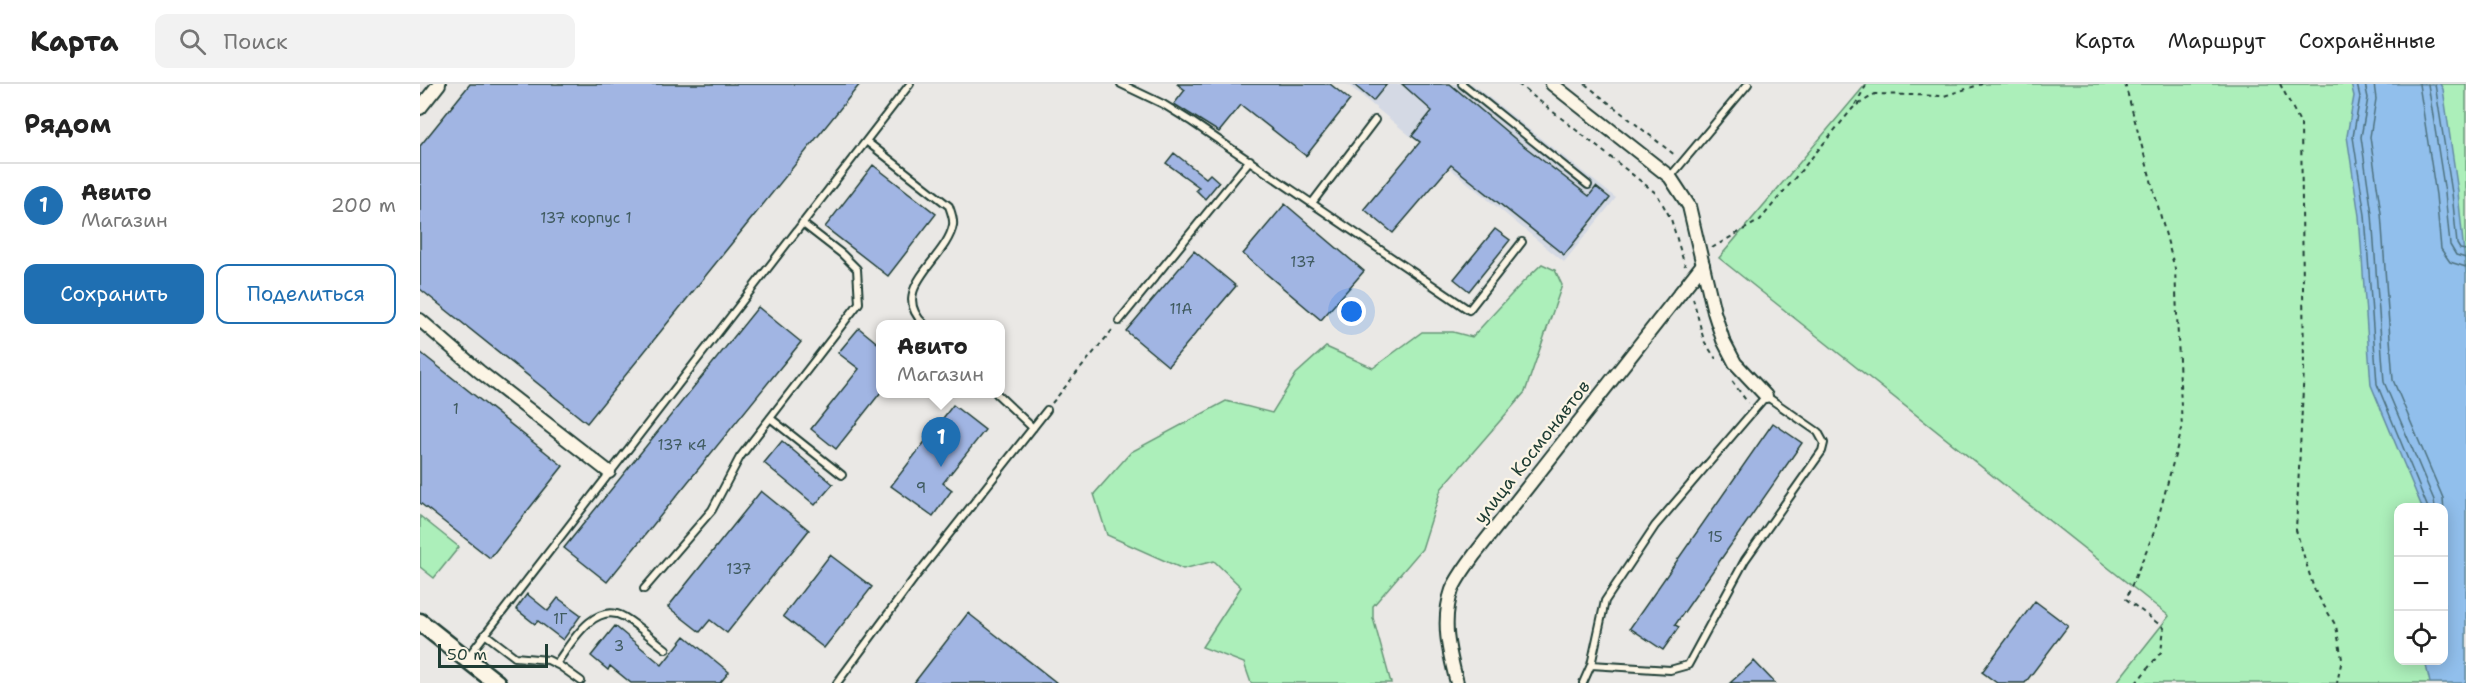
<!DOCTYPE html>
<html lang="ru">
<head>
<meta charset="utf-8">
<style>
  :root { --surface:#fff; --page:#f2f2f2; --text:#222; --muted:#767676; --line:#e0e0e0; --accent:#1f6fb2 }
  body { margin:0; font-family:"Shantell Sans",sans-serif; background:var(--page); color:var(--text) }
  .controls { position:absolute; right:18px; bottom:18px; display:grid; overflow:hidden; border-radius:12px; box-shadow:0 3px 15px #0003 }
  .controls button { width:54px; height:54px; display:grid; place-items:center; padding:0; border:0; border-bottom:2px solid var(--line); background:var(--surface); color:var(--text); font:30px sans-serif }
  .scale { position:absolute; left:18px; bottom:15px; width:110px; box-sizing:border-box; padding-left:6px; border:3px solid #1f3d34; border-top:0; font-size:16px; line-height:21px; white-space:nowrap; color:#1f3d34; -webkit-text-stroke:4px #fcf5e5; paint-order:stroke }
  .you { position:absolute; left:932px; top:228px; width:21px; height:21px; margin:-15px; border:4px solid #fff; border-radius:50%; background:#1a73e8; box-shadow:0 0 0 9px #1a73e833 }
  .badge { display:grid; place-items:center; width:39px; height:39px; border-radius:50%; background:var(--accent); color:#fff; font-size:20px; font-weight:700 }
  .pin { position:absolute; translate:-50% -50px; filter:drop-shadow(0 2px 3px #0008) }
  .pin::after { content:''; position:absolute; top:32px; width:21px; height:18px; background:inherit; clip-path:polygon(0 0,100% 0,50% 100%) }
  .popup { position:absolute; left:456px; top:236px; width:129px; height:78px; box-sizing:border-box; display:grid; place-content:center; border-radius:12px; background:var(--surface); filter:drop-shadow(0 2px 4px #0005); font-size:20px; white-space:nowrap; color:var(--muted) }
  .popup b { font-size:22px; color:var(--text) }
  .popup::after { content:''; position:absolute; left:50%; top:100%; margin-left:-12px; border:12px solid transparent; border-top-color:var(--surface) }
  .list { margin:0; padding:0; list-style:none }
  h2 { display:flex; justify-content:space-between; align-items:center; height:78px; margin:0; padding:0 24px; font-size:26px }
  h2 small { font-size:20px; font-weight:400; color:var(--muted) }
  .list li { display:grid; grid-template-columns:39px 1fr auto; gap:18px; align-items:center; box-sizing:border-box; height:84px; padding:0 24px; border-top:2px solid var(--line) }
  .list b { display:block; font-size:22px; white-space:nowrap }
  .list p { margin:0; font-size:20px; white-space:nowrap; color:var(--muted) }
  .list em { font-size:20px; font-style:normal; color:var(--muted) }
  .actions { display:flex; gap:12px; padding:18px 24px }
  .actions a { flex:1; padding:14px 0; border:2px solid var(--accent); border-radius:12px; text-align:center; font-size:21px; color:var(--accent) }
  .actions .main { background:var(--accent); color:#fff }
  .icon { flex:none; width:33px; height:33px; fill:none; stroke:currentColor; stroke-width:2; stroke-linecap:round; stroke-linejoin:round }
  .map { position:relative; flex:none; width:2046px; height:599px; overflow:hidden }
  header { display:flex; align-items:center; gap:36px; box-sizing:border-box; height:84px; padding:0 30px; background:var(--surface); border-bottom:2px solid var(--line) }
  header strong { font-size:28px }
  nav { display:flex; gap:33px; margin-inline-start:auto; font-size:21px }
  .search { width:420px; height:54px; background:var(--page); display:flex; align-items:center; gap:15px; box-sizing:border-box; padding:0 21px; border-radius:12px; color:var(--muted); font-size:22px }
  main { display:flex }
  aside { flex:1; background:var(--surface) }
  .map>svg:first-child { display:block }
</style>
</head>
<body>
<header>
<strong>Карта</strong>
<div class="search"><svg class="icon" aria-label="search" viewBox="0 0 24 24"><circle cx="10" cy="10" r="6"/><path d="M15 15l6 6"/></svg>Поиск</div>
<nav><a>Карта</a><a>Маршрут</a><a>Сохранённые</a></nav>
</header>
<main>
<aside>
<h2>Рядом<small></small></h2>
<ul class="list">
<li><span class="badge">1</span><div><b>Авито</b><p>Магазин</p></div><em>200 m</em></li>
</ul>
<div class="actions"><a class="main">Сохранить</a><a>Поделиться</a></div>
</aside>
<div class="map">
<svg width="2046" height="599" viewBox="0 0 2046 599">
  <rect width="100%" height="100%" fill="#eae8e5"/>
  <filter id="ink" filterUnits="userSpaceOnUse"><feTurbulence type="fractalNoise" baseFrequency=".0167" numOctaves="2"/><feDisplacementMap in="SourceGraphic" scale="12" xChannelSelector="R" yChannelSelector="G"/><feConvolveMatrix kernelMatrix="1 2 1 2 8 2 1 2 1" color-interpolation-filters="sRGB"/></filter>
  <g filter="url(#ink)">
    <path fill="#d4d9e4" d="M927,0H1052L1196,114L1144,178Z"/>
    <path fill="#acefba" stroke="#669677" stroke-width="1.5" fill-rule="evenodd" d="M1446,0H2046V599H1696L1749,532L1299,174ZM1978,424H2024V576H1978Z
      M1122,180L1135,186L1142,201L1105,308L1021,405L1002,465L953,522V534L971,599H831L824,579L782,563L821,503L794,477L763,485L687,451L674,410L711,368L806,317L852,329L876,290L906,263L953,284L1002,248H1033L1052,253L1103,198Z
      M0,432L39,463L14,494L0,483Z"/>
    <path fill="#91bfec" stroke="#638ba2" stroke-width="1.5" d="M1931,0H2020L2023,5L2038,108L2046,190V599H2010L2005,577L2024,576V424L2002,423L1951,301L1939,132L1927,52L1934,12Z"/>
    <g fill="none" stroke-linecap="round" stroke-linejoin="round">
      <path stroke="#4d717e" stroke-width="1.5" d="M1937,0L1940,13L1933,53L1945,131L1957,300L2008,424
        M1945,0L1948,14L1941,53L1952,130L1964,298L2014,416L2015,424
        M1954,0L1956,15L1950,53L1961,129L1973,296L2023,414L2024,428
        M1999,0L2016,111L2021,165L2030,178L2046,183
        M2008,0L2025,109L2030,161L2036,171L2046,174
        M2015,0L2032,109L2037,160L2040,165L2046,166"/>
    </g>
    <path fill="#a1b5e3" stroke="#1f3d34" stroke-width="1.5" d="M50,0H440L167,339L0,205V62Z
      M757,0H910L930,16L886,72L821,21L799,48L754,20L765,6Z
      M933,0H967L953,17Z
      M982,0H1030L1100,59L1169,112L1176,103L1190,114L1144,171L1031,81L973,149L944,125L1000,58L992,52L1012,27Z
      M754,69L786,94L790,90L799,98L785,115L776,106L779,103L746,79Z
      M453,81L516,130L468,192L405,143Z
      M865,120L944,187L901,236L823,170Z
      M1075,145L1090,156L1049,207L1034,195Z
      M774,167L816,202L748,282L706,247Z
      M338,223L381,258L187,498L144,464Z
      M439,244L461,262V308L416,365L391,345L439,285L418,269Z
      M0,268L143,382L70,474L0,419Z
      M533,321L565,346L523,399L532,406L513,432L471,402Z
      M1353,339L1382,359L1255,541L1259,543L1243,566L1210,544Z
      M362,357L413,400L395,421L344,379Z
      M341,407L389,446L307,549L290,536L280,548L248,523Z
      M410,471L452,503L404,564L363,532Z
      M107,510L128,527L138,514L161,531L143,556L118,537L115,540L96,525Z
      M1615,517L1648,542L1605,599H1577L1562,588Z
      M548,529L637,599H494Z
      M195,542L242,581L265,552L309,588L300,599H211L190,582L188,586L171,572Z
      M1334,577L1355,599H1310Z"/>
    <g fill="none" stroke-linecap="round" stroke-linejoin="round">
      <g stroke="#1f3d34" stroke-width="10">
        <path id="lane" d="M701,0L743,20L772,38L1049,226L1102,158
          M1042,0L1168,101
          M446,57L529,122C531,128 534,135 533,141C527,175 467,205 504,240
          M1250,93L1328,0
          M892,119L955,36
          M699,237L830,76
          M577,310L613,344
          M350,334L422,391
          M224,505L292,426L320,373L439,219L437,185L422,170L382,139
          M65,550L95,573L128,576L140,582L161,597
          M47,574L490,0
          M136,580C150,561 174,516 204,533C219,542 232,555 246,565
          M417,599L496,492L627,326
          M1163,599L1171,581L1185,517L1235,442L1346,312L1398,348L1404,359L1402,367L1325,476L1268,581L1250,586L1171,581"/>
      </g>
      <g stroke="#1f3d34" stroke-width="16">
        <path id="street" d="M1132,0L1250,93L1269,122L1294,228L1303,256L1315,279L1346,312
          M0,24L19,0
          M0,236L59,287L189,388
          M1037,599C1029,568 1021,538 1032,506C1037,494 1047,481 1055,470L1283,180"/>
      </g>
      <g stroke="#1f3d34" stroke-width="21">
        <path id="secondary" d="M0,538L77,599"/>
      </g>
      <path stroke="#1f3d34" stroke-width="2" stroke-dasharray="4.5 4.5" stroke-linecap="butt" d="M1098,0L1237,110L1251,135L1265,182
        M1165,0L1256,72
        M1705,0L1755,185L1762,345L1735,446L1706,515L1744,544L1741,568L1716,599
        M1860,0L1881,40L1884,284L1876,446L1894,505L1916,542L1922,575L1917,599
        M1435,21L1447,0
        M1292,164L1340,136L1433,24L1455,10L1524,12L1562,0
        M1273,214L1284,257L1296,275
        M1312,297L1328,319
        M632,319L693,245"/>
      <use href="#lane" stroke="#fcf5e5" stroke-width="6"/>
      <use href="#street" stroke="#fcf5e5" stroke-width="12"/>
      <use href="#secondary" stroke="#fcf5e5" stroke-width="16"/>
    </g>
  </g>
  <g text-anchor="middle" stroke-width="4.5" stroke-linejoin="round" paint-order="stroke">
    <g font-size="15" fill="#405b60">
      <text x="166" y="139">137 корпус 1</text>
      <text x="883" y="183">137</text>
      <text x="761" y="230">11А</text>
      <text x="36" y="330">1</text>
      <text x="262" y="366">137 к4</text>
      <text x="501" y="409">9</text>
      <text x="1295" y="458">15</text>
      <text x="319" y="490">137</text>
      <text x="140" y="540">1Г</text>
      <text x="199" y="567">3</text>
    </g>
    <g font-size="18" fill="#1f3d34" stroke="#fcf5e5">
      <text transform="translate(1112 368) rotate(-52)" y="6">улица Космонавтов</text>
    </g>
  </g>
</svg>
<div class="controls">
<button>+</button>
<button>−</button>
<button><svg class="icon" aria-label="locate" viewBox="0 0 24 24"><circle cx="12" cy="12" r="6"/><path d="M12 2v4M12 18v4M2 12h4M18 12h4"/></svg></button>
</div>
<div class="scale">50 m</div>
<div class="you"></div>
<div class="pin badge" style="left:521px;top:383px">1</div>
<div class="popup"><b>Авито</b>Магазин</div>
</div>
</main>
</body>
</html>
